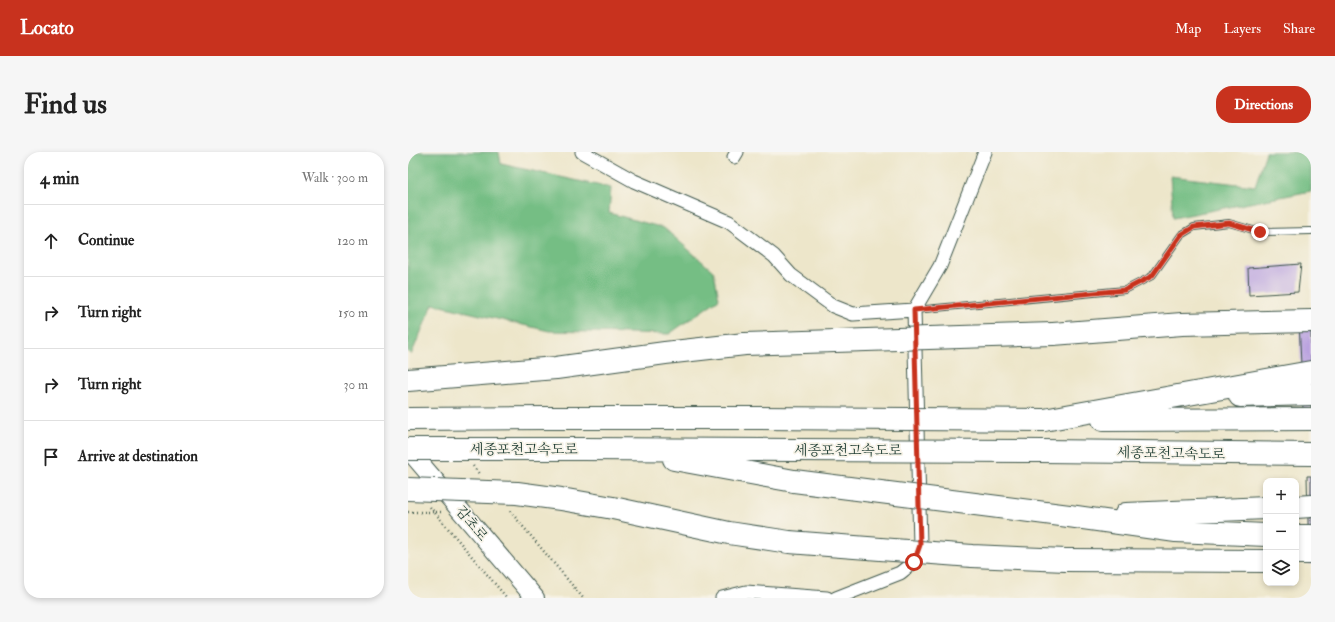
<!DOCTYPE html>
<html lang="en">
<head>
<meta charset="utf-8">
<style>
  :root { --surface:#fff; --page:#f6f6f6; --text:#222; --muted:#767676; --line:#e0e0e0; --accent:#c8321e }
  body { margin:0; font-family:"IM FELL Double Pica","Noto Serif KR",serif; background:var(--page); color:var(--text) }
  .controls { position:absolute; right:12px; bottom:12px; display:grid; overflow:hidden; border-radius:8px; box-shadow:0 2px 6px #0003 }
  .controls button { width:36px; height:36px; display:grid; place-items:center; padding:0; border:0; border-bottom:1px solid var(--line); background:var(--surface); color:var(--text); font:20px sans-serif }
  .stop { position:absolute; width:12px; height:12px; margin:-9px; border:3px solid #c8321e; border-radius:50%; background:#fff }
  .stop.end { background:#c8321e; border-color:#fff; box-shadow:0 1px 4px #0008 }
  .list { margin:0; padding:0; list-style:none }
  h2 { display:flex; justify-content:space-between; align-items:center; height:52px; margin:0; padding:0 16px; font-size:17px }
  h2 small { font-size:13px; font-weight:400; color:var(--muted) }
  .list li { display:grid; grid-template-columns:26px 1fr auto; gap:12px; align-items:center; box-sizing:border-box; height:72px; padding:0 16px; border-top:1px solid var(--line) }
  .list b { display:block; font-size:15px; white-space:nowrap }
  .list em { font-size:13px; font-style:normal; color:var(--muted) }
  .icon { flex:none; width:22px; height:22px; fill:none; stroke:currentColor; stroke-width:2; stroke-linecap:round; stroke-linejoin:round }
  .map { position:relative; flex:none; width:903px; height:446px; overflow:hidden; border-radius:16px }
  header { display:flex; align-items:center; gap:24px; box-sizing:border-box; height:56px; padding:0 20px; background:var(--accent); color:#fff }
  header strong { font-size:19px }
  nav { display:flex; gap:22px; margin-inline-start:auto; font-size:14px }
  .intro { display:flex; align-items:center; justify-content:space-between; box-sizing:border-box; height:96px; padding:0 24px }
  h1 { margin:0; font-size:28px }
  .button { padding:10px 18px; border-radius:16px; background:var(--accent); color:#fff; font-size:14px; font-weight:700 }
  main { display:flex; gap:24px; padding:0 24px }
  aside { flex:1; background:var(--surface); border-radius:16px; box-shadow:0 2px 6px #0003 }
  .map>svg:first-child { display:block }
</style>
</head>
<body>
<header>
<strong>Locato</strong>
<nav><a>Map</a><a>Layers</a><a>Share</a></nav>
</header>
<div class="intro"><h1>Find us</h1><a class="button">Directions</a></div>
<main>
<aside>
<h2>4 min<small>Walk · 300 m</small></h2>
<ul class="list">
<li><svg class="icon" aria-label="ahead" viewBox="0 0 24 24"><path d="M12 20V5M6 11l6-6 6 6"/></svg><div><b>Continue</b></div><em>120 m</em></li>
<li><svg class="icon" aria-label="right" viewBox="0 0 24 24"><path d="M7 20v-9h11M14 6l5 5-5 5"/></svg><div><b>Turn right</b></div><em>150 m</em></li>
<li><svg class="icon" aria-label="right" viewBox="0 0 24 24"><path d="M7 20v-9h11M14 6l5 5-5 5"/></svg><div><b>Turn right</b></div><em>30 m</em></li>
<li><svg class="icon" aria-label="arrive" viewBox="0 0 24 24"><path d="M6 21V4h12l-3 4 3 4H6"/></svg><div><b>Arrive at destination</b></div></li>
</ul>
</aside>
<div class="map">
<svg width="903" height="446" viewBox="0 0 903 446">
  <rect width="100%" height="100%" fill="#f7f3e8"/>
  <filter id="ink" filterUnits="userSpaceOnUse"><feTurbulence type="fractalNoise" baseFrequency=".025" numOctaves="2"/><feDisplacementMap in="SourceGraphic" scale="8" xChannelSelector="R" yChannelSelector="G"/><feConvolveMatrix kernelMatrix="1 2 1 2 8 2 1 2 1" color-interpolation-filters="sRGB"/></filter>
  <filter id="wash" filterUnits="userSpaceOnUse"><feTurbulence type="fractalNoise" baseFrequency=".012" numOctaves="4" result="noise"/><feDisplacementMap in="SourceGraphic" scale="16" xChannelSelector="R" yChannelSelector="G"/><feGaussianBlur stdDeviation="0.9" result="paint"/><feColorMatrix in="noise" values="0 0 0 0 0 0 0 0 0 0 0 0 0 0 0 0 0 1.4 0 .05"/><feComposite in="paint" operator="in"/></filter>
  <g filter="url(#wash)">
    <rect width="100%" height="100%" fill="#ede6ca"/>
    <path fill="#75be84" stroke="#4a7e5c" d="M0,0H91L93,12L203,36L201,61L256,76L306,120L311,147L261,182L141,179L25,152L3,203L0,199Z
      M858,0H903V39L765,66L762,24L847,34Z"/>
    <g id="blocks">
      <path fill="#baa3df" d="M893,112L890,140L841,143L840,116Z
        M891,168H903V256L895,257Z
        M899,324H903V412H901Z"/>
    </g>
  </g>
  <g filter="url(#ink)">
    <use href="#blocks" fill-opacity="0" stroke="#3e564a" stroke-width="1"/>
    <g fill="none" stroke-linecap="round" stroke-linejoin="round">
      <g stroke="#3e564a" stroke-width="8">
        <path id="lane" d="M507,158L717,138L744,124L773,83L786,75L821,71L852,80L903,79"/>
      </g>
      <g stroke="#3e564a" stroke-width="15">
        <path id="street" d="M174,0L226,29L321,70L366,104L383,123L425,154L445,162L506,158L512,393L506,410L492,421L428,446
          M326,5L329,0
          M506,158L532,114L577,0
          M314,446L338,440L419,446"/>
      </g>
      <g stroke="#3e564a" stroke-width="20">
        <path id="secondary" d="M0,297L127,446"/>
      </g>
      <g stroke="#3e564a" stroke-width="24">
        <path id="highway" d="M645,182L774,172L903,169
          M0,228L148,216L257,201L337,192
          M832,244L903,242
          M141,266H349
          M636,268L903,220
          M695,268L903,267
          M174,297L386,298
          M634,299L903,302
          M266,307L386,329
          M888,355L903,354
          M205,356L321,381L381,390
          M718,362L858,356
          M661,364L768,379L858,383
          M888,384H903
          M888,401H903
          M658,408L858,409"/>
      </g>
      <path stroke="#3e564a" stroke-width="2.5" stroke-dasharray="1 3" stroke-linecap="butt" d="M65,314L72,323
        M22,355L99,446
        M102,359L175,446
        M0,360H33"/>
      <use href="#lane" stroke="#fff" stroke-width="6"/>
      <use href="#street" stroke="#fff" stroke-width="13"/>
      <use href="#secondary" stroke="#fff" stroke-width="18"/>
      <use href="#highway" stroke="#fff" stroke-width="22"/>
      <g stroke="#3e564a" stroke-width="24" stroke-linecap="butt">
        <path id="highway-bridge" d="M337,192L645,182
          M349,266L636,268
          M0,267L141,266
          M0,297H174
          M386,298L634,299
          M386,329L661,364
          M0,337L109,341L153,347L205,356
          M381,390L564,404L658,408"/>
      </g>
      <use href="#highway-bridge" stroke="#fff" stroke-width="22"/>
    </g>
  </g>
  <g fill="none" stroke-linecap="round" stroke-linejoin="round" filter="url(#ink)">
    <path stroke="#c8321e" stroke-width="5" d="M506,410L512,393L506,158L717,138L744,124L773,83L786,75L821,71L852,80"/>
  </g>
  <g text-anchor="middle" stroke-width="3.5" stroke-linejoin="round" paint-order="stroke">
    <g font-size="14" fill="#1f3d34" stroke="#f7f3e8">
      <text x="116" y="302">세종포천고속도로</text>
      <text x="440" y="303">세종포천고속도로</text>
      <text transform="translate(763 301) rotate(1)" y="5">세종포천고속도로</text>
      <text transform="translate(64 371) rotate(50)" y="5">감초로</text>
    </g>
  </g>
</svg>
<div class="controls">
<button>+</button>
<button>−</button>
<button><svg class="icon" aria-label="layers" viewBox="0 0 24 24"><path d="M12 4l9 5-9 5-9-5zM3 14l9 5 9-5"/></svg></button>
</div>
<div class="stop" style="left:506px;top:410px"></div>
<div class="stop end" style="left:852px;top:80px"></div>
</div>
</main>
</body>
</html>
